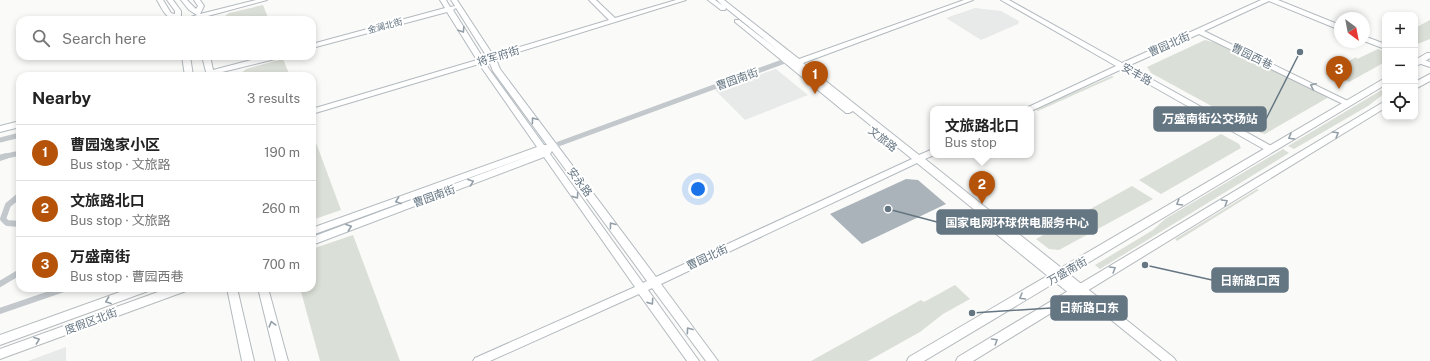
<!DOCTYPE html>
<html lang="en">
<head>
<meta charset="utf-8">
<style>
  :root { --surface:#fff; --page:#f6f6f6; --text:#222; --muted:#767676; --line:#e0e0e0; --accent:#b45309 }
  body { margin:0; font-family:"Public Sans","Noto Sans SC",sans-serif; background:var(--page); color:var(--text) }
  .controls { position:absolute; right:12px; top:12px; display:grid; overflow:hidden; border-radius:8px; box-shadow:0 2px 6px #0003 }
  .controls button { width:36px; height:36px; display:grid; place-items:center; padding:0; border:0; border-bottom:1px solid var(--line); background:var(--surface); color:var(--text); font:20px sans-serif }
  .compass { position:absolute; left:1334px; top:12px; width:36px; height:36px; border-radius:50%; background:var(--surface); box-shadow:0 2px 6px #0003; rotate:148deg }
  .you { position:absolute; left:698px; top:189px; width:14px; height:14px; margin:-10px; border:3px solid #fff; border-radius:50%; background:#1a73e8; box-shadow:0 0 0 6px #1a73e833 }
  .badge { display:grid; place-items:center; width:26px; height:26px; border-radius:50%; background:var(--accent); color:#fff; font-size:13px; font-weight:700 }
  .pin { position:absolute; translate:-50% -33px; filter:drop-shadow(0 1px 2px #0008) }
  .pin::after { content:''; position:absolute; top:21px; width:14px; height:12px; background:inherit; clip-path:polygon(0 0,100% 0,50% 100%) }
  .popup { position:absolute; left:930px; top:106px; width:104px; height:52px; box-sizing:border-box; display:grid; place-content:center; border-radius:8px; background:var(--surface); filter:drop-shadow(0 1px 3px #0005); font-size:13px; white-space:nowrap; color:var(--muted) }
  .popup b { font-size:15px; color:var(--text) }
  .popup::after { content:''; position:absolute; left:50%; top:100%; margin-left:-8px; border:8px solid transparent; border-top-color:var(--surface) }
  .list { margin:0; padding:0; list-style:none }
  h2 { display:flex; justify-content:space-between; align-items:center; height:52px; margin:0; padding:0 16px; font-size:17px }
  h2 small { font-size:13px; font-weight:400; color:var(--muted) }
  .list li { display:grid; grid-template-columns:26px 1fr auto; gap:12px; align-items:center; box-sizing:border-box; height:56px; padding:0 16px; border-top:1px solid var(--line) }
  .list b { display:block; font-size:15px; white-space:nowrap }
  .list p { margin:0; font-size:13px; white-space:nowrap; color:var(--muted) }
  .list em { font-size:13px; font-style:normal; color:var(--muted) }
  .icon { flex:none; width:22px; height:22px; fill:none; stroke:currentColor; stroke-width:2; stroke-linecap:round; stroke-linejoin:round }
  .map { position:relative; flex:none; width:1430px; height:361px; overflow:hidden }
  .search { position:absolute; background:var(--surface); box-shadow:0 2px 6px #0003; left:16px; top:16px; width:300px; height:44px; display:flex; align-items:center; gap:10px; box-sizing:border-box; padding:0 14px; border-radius:12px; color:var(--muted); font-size:15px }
  .panel { position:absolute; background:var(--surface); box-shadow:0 2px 6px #0003; left:16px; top:72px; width:300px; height:220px; border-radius:12px }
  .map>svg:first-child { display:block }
</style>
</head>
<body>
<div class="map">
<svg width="1430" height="361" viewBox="0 0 1430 361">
  <rect width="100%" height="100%" fill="#fafaf8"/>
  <path fill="#e8e9e9" d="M975,8L1001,11L1019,21L1018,24L981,40L946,18Z
    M776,69L808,95L745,120L715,90Z
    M66,347V361H28Z"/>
  <path fill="#dadfd7" d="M263,5L269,20H220L229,13Z
    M1430,20V39L1415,45V28Z
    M1205,40L1216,43L1329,97L1265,134L1261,133L1151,73L1147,67Z
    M1378,49L1385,52V62L1349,82L1344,79L1341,81L1325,74L1356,57L1357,59Z
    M283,59L290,76H238L246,69Z
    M1112,76L1114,77L1038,111L1035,109Z
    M1385,88V93L1368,106L1294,149L1288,146Z
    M312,132L341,210L312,220Z
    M1221,134L1239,144L1241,148L1161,194L1139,180Z
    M1283,149L1289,153L1100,269L1095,265L1153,230L1165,219Z
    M1132,186L1153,199L1059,250L1049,249L1036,239Z
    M1257,189L1259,190L1177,241L1175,239Z
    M353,235L400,361H320L300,288H312V249Z
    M955,285L970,299L943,314L920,332L868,361H811L921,300L924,302Z"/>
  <path fill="#aab3b9" d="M906,179L918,180L946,204L862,244L830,214Z"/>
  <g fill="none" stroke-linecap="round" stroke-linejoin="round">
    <g stroke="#b3babf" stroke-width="2">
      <path id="secondary" d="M157,0H163L171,13L175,14V11L167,0H173L181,11V20C166,20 164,12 157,0Z
        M181,0H187L196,9L198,6L194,0H200L204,6L200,14L256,0H267L193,20H182L197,15L189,10Z
        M440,0H446L450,7L455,6L451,0H457L493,55L609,20L589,0H596L615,18L676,0H686L496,59L500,69L656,277L912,159L853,111L849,113H846L735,22V20H739L779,51L726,8L725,10H721L708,0H715L723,6L717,0H724L799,59L964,0H973L803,63L919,155L933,149L934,155L925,159L1174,358L1176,361H1162L1078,293L1074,295L1070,294L985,225L983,223L987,220L917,163L661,284L718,361H706L652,288L648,290L699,361H687L639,294L490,361H473L475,358L635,287L544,157L312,245V237L540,152L312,235V228L537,147L479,64L312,114V109L477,60L447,12L312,48V44L445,8ZM456,8L487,57L483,58L453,10ZM489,61L493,71L547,145H544L489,69L485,62ZM552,151L647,281L643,283L550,154Z
        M1001,0H1009L1122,63L1261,0H1278L1340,25V30L1269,1L1204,31L1352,103L1351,105H1345L1199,34L1128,66L1273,147L1274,149L1273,151H1267L1122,69L1031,111V109H1024L1116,66Z
        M1364,36L1385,44V49L1364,41Z
        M182,56H190L193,76H185Z
        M202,56H210L213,70L267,56H280L279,58L214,74L215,76H207Z
        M1415,57L1430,62V67L1415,62Z
        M20,121V127L0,132V126Z
        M227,288H237L254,361H242Z
        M258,288H268L288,361H276Z"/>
    </g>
    <g stroke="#b5babe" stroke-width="2">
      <path id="primary" d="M1427,53H1430V58L1415,67V60Z
        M1430,74V81L1415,89V82Z
        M1385,78V85L924,361H907L909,357Z
        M1385,101V108L973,361H956L958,357Z
        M131,288H150L148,291L0,345V335Z
        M169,288H188L186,291L0,359V349Z"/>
    </g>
    <path stroke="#c3c8cc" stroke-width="5" d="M0,140L20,135
      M553,146L785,61
      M2,157L20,153"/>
    <path stroke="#c3c8cc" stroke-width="6" d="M0,158L6,156
      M20,195L8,205L3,219L7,223L20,224
      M0,284L20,272
      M0,311L67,288"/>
    <use href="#secondary" fill="#fff" fill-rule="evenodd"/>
    <use href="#primary" fill="#fff" fill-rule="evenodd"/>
  </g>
  <defs><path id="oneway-chevron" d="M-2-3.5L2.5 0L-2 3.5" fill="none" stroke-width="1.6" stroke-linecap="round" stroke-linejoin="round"/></defs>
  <g stroke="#939fa8">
    <use href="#oneway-chevron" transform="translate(462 30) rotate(58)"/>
    <use href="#oneway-chevron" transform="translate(1313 86) rotate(-154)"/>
    <use href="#oneway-chevron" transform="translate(534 120) rotate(-127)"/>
    <use href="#oneway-chevron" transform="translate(1336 134) rotate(-31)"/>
    <use href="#oneway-chevron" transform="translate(1291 137) rotate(150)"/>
    <use href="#oneway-chevron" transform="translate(471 182) rotate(-20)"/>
    <use href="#oneway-chevron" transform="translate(576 196) rotate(55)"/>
    <use href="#oneway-chevron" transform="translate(398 201) rotate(160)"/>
    <use href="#oneway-chevron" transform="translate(1225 202) rotate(-31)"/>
    <use href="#oneway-chevron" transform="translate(1179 203) rotate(149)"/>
    <use href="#oneway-chevron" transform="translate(612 225) rotate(-127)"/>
    <use href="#oneway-chevron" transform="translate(349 227) rotate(-20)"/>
    <use href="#oneway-chevron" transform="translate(1113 269) rotate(-31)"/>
    <use href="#oneway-chevron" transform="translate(1022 297) rotate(150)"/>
    <use href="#oneway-chevron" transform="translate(108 301) rotate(160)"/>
    <use href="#oneway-chevron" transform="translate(651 302) rotate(55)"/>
    <use href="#oneway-chevron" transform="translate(272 324) rotate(-105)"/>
    <use href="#oneway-chevron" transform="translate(689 330) rotate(-126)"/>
    <use href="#oneway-chevron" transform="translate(37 340) rotate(-20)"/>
    <use href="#oneway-chevron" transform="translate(995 341) rotate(-31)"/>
  </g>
  <g text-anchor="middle" stroke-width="4" stroke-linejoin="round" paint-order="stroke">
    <g font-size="9" fill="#657683" stroke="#fff">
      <text transform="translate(385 26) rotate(-15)" y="3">金澜北街</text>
    </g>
    <g font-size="11" fill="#657683" stroke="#fff">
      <text transform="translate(1169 44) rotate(-24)" y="4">曹园北街</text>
      <text transform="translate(498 56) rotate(-17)" y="4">将军府街</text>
      <text transform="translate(1252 56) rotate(26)" y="4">曹园西巷</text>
      <text transform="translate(1137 74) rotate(29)" y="4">安丰路</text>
      <text transform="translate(737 79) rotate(-20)" y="4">曹园南街</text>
      <text transform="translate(883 139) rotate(38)" y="4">文旅路</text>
      <text transform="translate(580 182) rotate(53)" y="4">安永路</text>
      <text transform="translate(434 196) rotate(-20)" y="4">曹园南街</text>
      <text transform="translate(707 257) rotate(-25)" y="4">曹园北街</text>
      <text transform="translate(1067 271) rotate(-30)" y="4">万盛南街</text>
      <text transform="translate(91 321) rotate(-20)" y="4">度假区北街</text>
    </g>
  </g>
  <path fill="none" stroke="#657683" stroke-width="1.5" d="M1300 52L1266 119M888 209L937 222M1145 265L1212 280M972 313L1051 308"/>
  <g fill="#657683" stroke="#fff" stroke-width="1.5">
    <circle cx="1300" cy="52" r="4"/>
    <circle cx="888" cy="209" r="4"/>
    <circle cx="1145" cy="265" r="4"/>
    <circle cx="972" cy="313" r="4"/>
  </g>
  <g fill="#657683" stroke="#657683" stroke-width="1.5">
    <rect x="1154" y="107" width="112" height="24" rx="4"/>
    <rect x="937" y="210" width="160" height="24" rx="4"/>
    <rect x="1212" y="268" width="76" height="24" rx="4"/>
    <rect x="1051" y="296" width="76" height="24" rx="4"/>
  </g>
  <g font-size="12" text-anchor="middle" font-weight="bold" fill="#fff">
    <text x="1210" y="123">万盛南街公交场站</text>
    <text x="1017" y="227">国家电网环球供电服务中心</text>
    <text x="1250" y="285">日新路口西</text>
    <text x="1089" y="312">日新路口东</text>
  </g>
</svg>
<div class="controls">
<button>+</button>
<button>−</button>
<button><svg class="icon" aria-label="locate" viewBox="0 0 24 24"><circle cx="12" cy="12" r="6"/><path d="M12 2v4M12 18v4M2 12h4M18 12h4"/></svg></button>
</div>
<svg class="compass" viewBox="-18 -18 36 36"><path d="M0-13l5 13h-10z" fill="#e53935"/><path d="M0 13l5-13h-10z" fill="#767676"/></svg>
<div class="you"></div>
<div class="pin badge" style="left:815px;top:94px">1</div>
<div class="pin badge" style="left:982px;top:204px">2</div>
<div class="popup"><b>文旅路北口</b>Bus stop</div>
<div class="pin badge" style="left:1339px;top:89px">3</div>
<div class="search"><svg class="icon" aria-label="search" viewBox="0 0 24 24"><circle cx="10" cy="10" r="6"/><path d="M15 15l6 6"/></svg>Search here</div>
<section class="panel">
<h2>Nearby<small>3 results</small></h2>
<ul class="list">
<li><span class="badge">1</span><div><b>曹园逸家小区</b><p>Bus stop · 文旅路</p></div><em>190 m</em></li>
<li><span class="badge">2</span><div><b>文旅路北口</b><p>Bus stop · 文旅路</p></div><em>260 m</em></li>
<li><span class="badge">3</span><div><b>万盛南街</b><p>Bus stop · 曹园西巷</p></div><em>700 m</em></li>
</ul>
</section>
</div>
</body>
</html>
